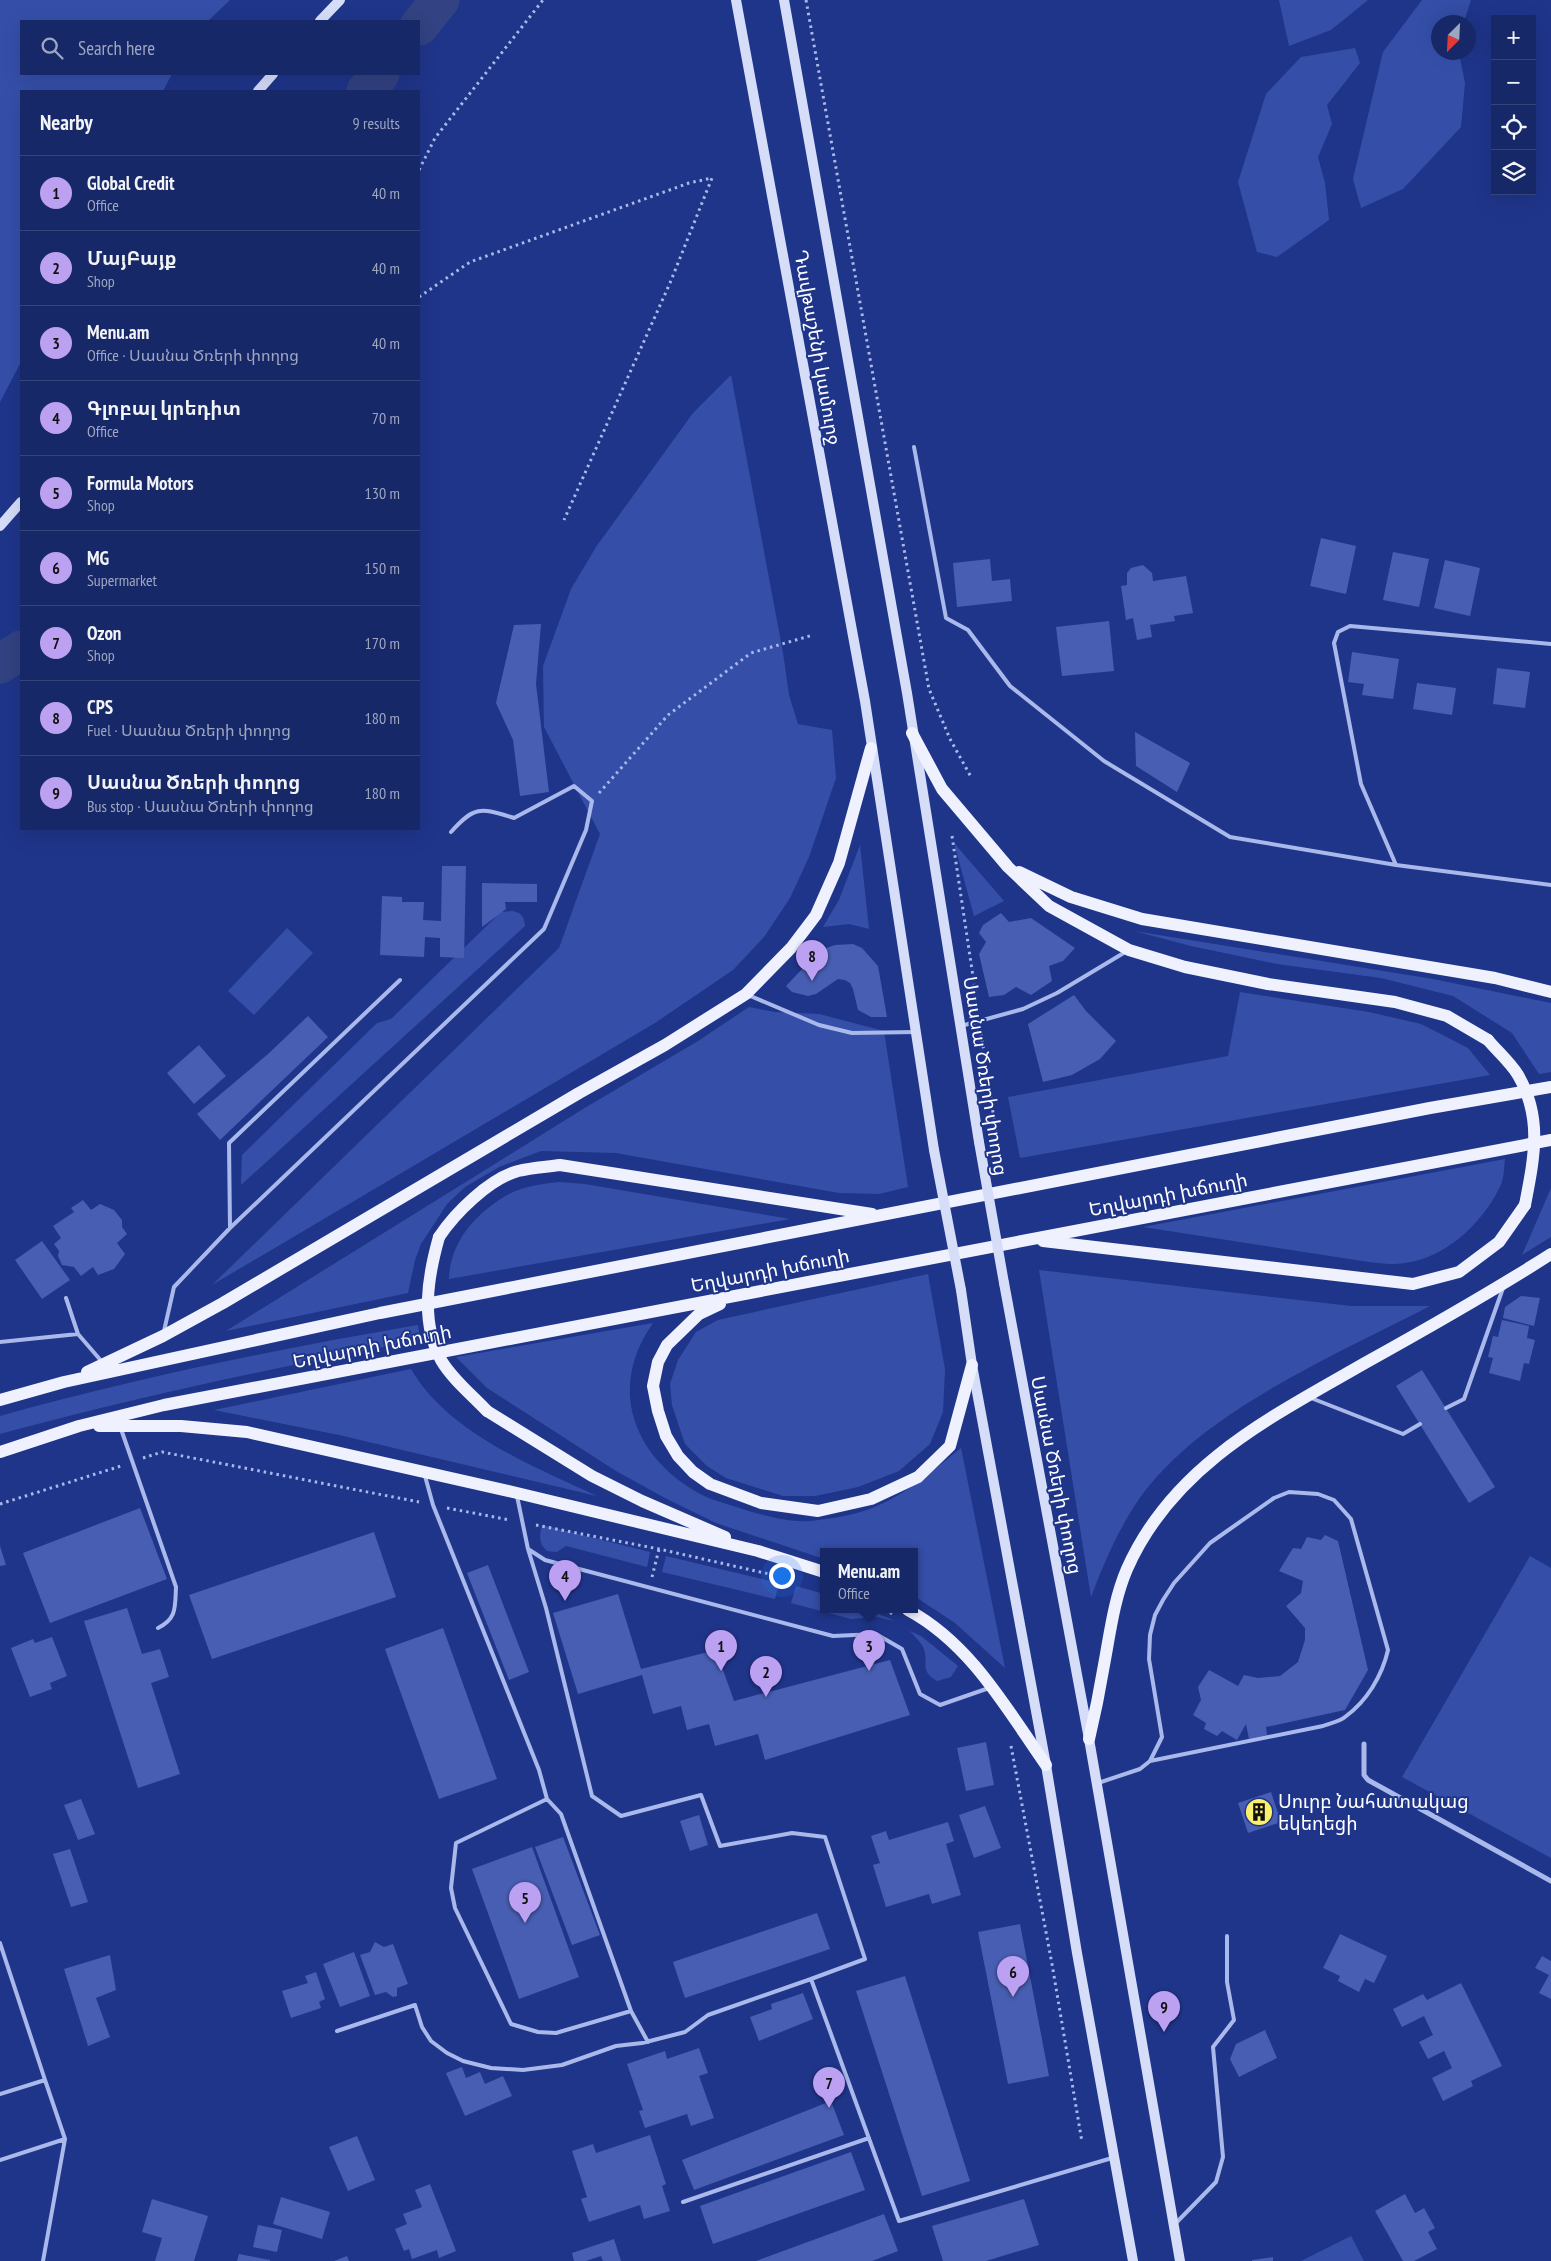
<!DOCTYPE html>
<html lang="en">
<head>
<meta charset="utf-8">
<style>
  :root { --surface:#172868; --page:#243471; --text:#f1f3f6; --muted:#9ea6c0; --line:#36447c; --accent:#bca0f2 }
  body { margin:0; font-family:"PT Sans Narrow","Noto Sans Armenian",sans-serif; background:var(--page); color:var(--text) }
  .controls { position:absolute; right:15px; top:15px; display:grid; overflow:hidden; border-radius:0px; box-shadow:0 5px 20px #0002 }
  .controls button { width:45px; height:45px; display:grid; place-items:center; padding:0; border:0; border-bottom:1px solid var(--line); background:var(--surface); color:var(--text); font:25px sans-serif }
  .compass { position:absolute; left:1431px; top:15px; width:45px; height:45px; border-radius:50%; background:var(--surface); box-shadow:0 5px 20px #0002; rotate:204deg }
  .you { position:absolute; left:781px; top:1575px; width:18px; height:18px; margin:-12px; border:4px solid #fff; border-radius:50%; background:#1a73e8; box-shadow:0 0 0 8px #1a73e833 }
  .badge { display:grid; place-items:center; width:32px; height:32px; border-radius:50%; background:var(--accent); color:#111; font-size:16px; font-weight:700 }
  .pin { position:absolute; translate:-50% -41px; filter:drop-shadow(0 1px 2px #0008) }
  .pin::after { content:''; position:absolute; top:26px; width:18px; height:15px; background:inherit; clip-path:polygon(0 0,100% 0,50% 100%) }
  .popup { position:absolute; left:820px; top:1548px; width:98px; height:65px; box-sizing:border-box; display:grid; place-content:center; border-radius:0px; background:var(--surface); filter:drop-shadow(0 1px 4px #0005); font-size:16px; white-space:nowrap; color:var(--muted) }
  .popup b { font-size:19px; color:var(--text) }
  .popup::after { content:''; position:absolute; left:50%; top:100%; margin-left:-10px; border:10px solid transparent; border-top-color:var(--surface) }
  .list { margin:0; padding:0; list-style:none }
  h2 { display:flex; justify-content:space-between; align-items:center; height:65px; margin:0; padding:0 20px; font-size:21px }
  h2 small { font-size:16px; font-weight:400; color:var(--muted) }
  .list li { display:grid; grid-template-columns:32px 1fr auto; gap:15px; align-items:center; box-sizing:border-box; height:75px; padding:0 20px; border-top:1px solid var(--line) }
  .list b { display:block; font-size:19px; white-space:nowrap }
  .list p { margin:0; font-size:16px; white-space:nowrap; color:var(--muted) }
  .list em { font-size:16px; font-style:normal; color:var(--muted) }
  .icon { flex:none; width:28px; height:28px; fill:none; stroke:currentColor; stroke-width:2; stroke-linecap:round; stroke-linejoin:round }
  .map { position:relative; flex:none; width:1551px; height:2261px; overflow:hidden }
  .search { position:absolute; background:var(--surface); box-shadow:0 5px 20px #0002; left:20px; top:20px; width:400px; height:55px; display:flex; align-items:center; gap:12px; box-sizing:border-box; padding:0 18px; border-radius:0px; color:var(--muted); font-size:19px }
  .panel { position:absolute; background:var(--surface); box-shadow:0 5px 20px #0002; left:20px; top:90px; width:400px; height:740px; border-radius:0px }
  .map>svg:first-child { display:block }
  .green { fill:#354fa9 }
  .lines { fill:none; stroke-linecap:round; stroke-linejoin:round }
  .river { stroke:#324282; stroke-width:39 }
  .building { fill:#475eb2 }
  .path { stroke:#aab9eb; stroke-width:3; stroke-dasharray:2.5 4; stroke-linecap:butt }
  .lane { stroke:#aab9eb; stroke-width:4 }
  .street { stroke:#aab9eb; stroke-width:5 }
  .secondary { stroke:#d6ddf9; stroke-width:10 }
  .primary { stroke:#eff1fe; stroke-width:12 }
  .secondary-bridge { stroke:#d6ddf9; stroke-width:10 }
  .primary-bridge { stroke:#eff1fe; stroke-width:12 }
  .labels { text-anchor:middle; stroke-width:4; stroke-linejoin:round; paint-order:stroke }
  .street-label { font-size:19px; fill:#fff; stroke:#1f358a }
  .poi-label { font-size:19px; fill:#fff; stroke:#1f358a; text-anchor:start }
</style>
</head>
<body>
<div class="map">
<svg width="1551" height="2261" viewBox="0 0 1551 2261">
  <rect width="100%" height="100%" fill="#1f358a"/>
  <!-- green -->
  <path class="green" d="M0,0h230l-22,21h-187v53h151l-9,17h-142v271l-21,40z
    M1279,0h89l-37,30 -42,16z
    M1422,0h49l-7,22h-26v30l21,1 6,30 -4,44 -58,62 -42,19 -8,-29 30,-127z
    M1355,48l5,15 -33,42 5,19 -14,33 7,26 4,37 -52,37 -20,-5 -19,-70 28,-88 35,-37z
    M731,375l52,278 6,42 9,29 34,6 4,48 -27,79 -19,41 -26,39 -31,33 -78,53 -443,262 347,-337 41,-114 -56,-107 -1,-61 28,-77 25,-42 97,-134z
    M954,843l50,58 -30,15z
    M860,845l9,84 -20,-5 -26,3 16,-27z
    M512,911c10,2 12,5 13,15l-284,259 1,-30 135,-132 14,-4 110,-107z
    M287,928l26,25 -59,62 -26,-24z
    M1134,931l299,48 118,24v69l-12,2 -27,-41 -59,-37 -72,-18 -104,-14 -86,-18z
    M1240,992l129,20 52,12 47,24 22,27 -470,83 -12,-61 220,-41z
    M749,1007l26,5 44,2 65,17 24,156 -29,7 -40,-1 -223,-40 -75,-2 -42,16 -34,20 -18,17 -26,40 -6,16 -7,33 -182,38 357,-222 115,-68z
    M1505,1159c-1,8 -1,16 -3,23 -15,36 -52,73 -91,80 -14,3 -28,2 -42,0l-226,-35z
    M559,1182l26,2 205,35 -341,60c1,-38 28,-67 60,-85 15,-8 34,-10 50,-12z
    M1551,1188v49l-29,18z
    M1039,1270l312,36h79c-94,49 -229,105 -291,193 -21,31 -35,64 -48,98z
    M928,1274l17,95 -2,43 -13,32 -31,27 -41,16 -43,9h-32l-57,-18 -19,-12 -22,-22 -13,-39 -2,-21 8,-24 18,-28 22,-12z
    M653,1323c-46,65 -20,134 47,171 11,6 25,9 36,13 21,7 52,16 74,14 18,-2 40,-5 57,-11 35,-12 65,-39 94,-62l44,220 -50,-45 -41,-27v-44h-90v7l-108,-36 -51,-25 -49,-27 -129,-83 -31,-31z
    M418,1325l2,15c-141,27 -281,56 -420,94v-18c137,-38 277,-67 418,-91z
    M411,1369c37,64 122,97 186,127l-258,-61 -125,-25z
    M542,1525l108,27 -3,15 -81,-21 -9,6 -10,-1c-8,-8 -8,-14 -5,-26z
    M666,1556l113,27 -4,16 -113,-27z
    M1530,1556l21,12v290l-149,-81z
    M796,1586l28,8v16h45l26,11 -18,-4 -26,2 -60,-16z
    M910,1631l11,5 37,30 -7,11 -14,4c-19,-11 -7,-18 -14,-34 -3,-6 -9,-11 -13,-16z
    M1351,2236l13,25h-63z"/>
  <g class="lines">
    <!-- river -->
    <path class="river" d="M419,26l21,-26
      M366,91l14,-17
      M0,664l21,-14"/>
  </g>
  <!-- building -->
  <path class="building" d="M1321,538l35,8 -10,48 -36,-8z
    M1393,552l36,7 -10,48 -36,-7z
    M990,559l2,22 18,-2 2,22 -55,6 -4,-44z
    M1445,560l35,8 -10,48 -36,-8z
    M1143,565l9,8 1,8 33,-5 7,37 -19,3 1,5 -25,4 2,12 -15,3 -4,-22 -7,2 -5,-34 6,-1v-12l4,-5z
    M1109,621l5,50 -52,5 -6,-49z
    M541,624l-5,60 13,108 -29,4 -7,-56 -17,-37 18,-78z
    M1352,652l47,7 -6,40 -31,-4 2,-11 -16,-2z
    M1497,668l33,4 -5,36 -32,-4z
    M1417,683l39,5 -4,27 -39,-6z
    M1135,732l55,31 -13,29 -41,-26z
    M442,866h24l-2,92 -24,-1v-19l-15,-1 -1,20 -44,-2 2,-59 20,1v5h22l-1,18 18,1z
    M482,883l55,1v18h-32l1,7 -24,18z
    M1001,913l8,9 22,-4 44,30 -12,13 -14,5 3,15 -21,14 -15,-8 -12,8 -15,2 -10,-43 7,-12 -7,-9 4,-8z
    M853,944l9,4 16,18 9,51h-16l-13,-7 -5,-21 -3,-6 -5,-3 -7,-1 -22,15 -8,2 -16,-4 -6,-6 34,-36 15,-5z
    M1074,995l12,16 30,30 -16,18 -28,16 -29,7 -15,-58z
    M308,1016l20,21 -108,103 -23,-26 71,-60z
    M199,1045l27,31 -32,28 -27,-31z
    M83,1200l8,10 9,-6 14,6 8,10v7l5,7 -10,9 8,11 -11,15 -16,6 -5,-8 -12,9 -7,-9 -12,-2 -4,-9 1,-5 -5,-7 7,-6 -8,-12 21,-14 -3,-4z
    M42,1241l28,39 -28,19 -27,-39z
    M1521,1296l19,2 -6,28 -31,-8 2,-11z
    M1502,1320l27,6 -2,12 8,2 -6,24 -5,-1 -4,18 -31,-8 4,-15 -5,-1 5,-21 5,1z
    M1422,1370l73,117 -26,16 -73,-117z
    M140,1508l27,71 -117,44 -27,-70z
    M374,1532l22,65 -184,62 -23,-64z
    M1325,1535l13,6 30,129 -23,40 -79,17 1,8 -18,4 -3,-15 -9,16 -15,-9 -5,5 -13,-7 2,-6 -13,-8 8,-15 -3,-13 11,-17 29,16 6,-11 14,3 22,-2 18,-14 7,-22v-12l-19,-22 15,-13 2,-12 -24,-10 14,-23 8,1 6,-12 14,3z
    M0,1546l6,19 -6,1z
    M488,1565l41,107 -20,8 -42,-107z
    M618,1594l23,75 75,-19 18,51 156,-41 20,55 -145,45 -7,-26 -43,12 -6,-22 -22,6 -6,-24 -28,8 -11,-39 -64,19 -25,-81z
    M127,1608l15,46 18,-5 9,28 -18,6 29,91 -42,14 -54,-167z
    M443,1628l54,151 -58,20 -54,-150z
    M52,1637l15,39 -17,7 2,6 -22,8 -19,-49 22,-9 2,4z
    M986,1742l8,43 -28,6 -9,-43z
    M1271,1792l10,30 -33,11 -10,-30z
    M81,1799l14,35 -17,6 -14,-35z
    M985,1806l16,42 -27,10 -15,-43z
    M699,1815l9,30 -18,6 -10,-30z
    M948,1822l6,19 -8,3 15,51 -29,9 -3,-10 -43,13 -13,-42 7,-2 -9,-27 15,-5 3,9z
    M563,1837l37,98 -28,10 -37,-98z
    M532,1847l47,130 -60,22 -47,-130z
    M70,1849l18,53 -17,5 -18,-53z
    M817,1913l13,36 -145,49 -12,-36z
    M1020,1924l29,152 -41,8 -30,-152z
    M1340,1934l47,22 -13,27 -9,-4 -6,13 -21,-11 2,-5 -17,-8z
    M375,1942l9,5 9,-3 15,40 -11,4v8l-4,1 -7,-5 -11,3 -15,-40 10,-3z
    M354,1952l16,44 -30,11 -17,-43z
    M110,1955l6,35 -20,8 14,39 -22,9 -24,-77z
    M1542,1956l9,5v38l-12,-6 10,-18 -14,-7z
    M316,1972l9,27 -6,3 2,6 -30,10 -9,-27 26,-8 -3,-7z
    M905,1976l65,205 -48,15 -66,-205z
    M1461,1983l41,83 -31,15 2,5 -30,15 -11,-23 20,-10 -8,-17 -16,8 -9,-17 14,-7 -9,-19 -22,11 -9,-18 30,-15 4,6z
    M803,1993l10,26 -54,22 -9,-24 22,-8 -1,-5z
    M1265,2030l12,28 -38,19 -9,-18 6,-15z
    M699,2048l9,25 -9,3 15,42 -23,8 -4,-12 -42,14 -6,-17 4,-1 -16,-46 38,-13 2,8z
    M462,2067l4,11 14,-6 5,12 18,-8 9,20 -47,20 -19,-43z
    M831,2101l13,34 -150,55 -12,-30z
    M650,2135l16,49 -4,2 8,25 -26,8 -4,-14 -51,17 -8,-23 6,-2 -15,-46 21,-7 3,9z
    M357,2136l18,44 -27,11 -19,-44z
    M851,2152l14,38 -152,54 -13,-38z
    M430,2184l26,67 -17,7 -2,-8 -25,9 -3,-10 -5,2 -9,-22 12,-5 -4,-10 19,-7 -7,-17z
    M1405,2194l10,19 9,-5 11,20 -7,4 9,17 -23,12h-11l-28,-50z
    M281,2197l49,15 -8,27 -49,-15z
    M152,2199l56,17 -14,45h-39l7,-23 -20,-6z
    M1024,2199l15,46 -53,16h-43l-11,-35z
    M884,2214l14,37 -26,10h-116z
    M258,2225l24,5 -5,22 -24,-5z
    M614,2239l7,22h-18l-2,-5 -15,5h-12l-2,-8z
    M239,2254l31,6v1h-33z
    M347,2256l2,5h-15z
    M1273,2257v4h-21v-1z"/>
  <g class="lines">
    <!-- path -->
    <path class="path" d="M806,0l123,689 21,50 21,38
      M419,170l16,-32 108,-138
      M419,297l51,-35 219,-79 23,-5 -42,105 -106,237
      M599,793l69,-78 83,-62 62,-18
      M952,836l26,174
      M981,1033l16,106
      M143,1458l19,-6 257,50
      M0,1504l121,-38
      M447,1508l63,12
      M536,1525l123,24 110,25
      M652,1577l7,-28
      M884,1610l9,4
      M1011,1746l41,218 30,178"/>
    <!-- lane -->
    <path class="lane" d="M914,447l32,171 22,12 42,56 94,75 126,76 166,28 155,20
      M1396,865l-35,-81 -27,-141 4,-11 12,-6 201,18
      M748,995l71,30 33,8 64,-1
      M961,1026l62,-17 34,-16 70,-42
      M230,1228l-1,-85 171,-163
      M66,1298l12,36
      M164,1331l10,-44 56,-59 314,-299 42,-99 6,-29 -18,-15 -60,32c-33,-10 -39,-13 -63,14
      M0,1342l78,-8 25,29
      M1311,1398l92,36 17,-10
      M1446,1408l18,-9 39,-111
      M121,1429l55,158c-1,20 1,32 -18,41
      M425,1476l8,29 106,265 8,29 14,15 70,197 17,31
      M517,1496l11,53 17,11 288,76 43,-2 26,15 18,45 20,11 49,-17
      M528,1549l18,59 46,188 29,20 80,-21 19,51 72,-13 33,4 40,122 -54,20 88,242 213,-63
      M1098,1783l42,-14 10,-8 12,-24 -13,-78 1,-24 5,-20 8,-15 11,-17 36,-40 64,-45 15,-6 29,2 16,6 17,19 37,131c-6,26 -21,51 -43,67 -6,5 -15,6 -22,9l-173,35
      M547,1799l-91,44 -5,45 4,20 56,116 27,8 18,1 75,-22
      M0,1943l45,137 -45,14
      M337,2031l78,-26 7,22 9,14 16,12 16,8 28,7 32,2 39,-5 54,-19 26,-3 43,-11 23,-17 103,-36
      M0,2160l65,-21 -20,-59
      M683,2202l186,-64
      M1176,2223l40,-41 7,-25 -10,-110 21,-27 -7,-38v-46
      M43,2261l22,-122"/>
    <!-- street -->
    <path class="street" d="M1364,1744v31l4,5 183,101"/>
    <!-- secondary -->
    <path class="secondary" d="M736,0l129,701 69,449
      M784,0l123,693 72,449
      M320,21l20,-21
      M258,91l15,-17
      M0,526l21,-24
      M1004,1283l85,456 91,522
      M961,1290l11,75 74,400 31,188 56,308"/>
    <!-- primary -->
    <path class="primary" d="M912,733l30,56 66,78 41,39 80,44 56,17 83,17 127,18 52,14 41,24
      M1019,872l52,25 71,22 353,59 56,14
      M439,1237c16,-24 50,-58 79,-66 13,-3 28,-4 42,-6l312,49
      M1043,1241l370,43 46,-12 40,-30 26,-37
      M720,1304l-21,10 -32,31 -9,17 -5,24 5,25 8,25 12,20 15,16 17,12 51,19 57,8 53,-12 47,-22 32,-31 22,-81
      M87,1372l76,-36 60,-33 356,-210 86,-48 81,-51 45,-46 25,-33 23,-52 32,-115
      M0,1400l64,-18 316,-69 1050,-205 121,-21
      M487,1411l105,65 50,25 83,36
      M99,1426h82l66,6 270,61 241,58 66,21
      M0,1452l79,-26 85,-21 1387,-265
      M908,1610c63,34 98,98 138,155
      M1089,1739c6,-25 11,-50 15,-74 6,-32 10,-66 23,-96 46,-104 144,-152 238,-206 63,-35 125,-70 186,-109"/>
    <!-- secondary-bridge -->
    <path class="secondary-bridge" d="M979,1142l25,141
      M934,1150l27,140"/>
    <!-- primary-bridge -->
    <path class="primary-bridge" d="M1488,1040c9,11 22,22 30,35 25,43 16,83 7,130
      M439,1237c-11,39 -19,84 2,123 11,19 31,35 46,51"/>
  </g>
  <!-- icons -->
  <defs>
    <symbol id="building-disc" viewBox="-11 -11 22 22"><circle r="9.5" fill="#faf16a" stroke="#1f358a"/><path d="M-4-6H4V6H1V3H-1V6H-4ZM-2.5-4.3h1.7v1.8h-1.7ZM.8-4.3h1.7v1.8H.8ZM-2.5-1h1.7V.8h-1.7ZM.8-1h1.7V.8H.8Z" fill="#111"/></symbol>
  </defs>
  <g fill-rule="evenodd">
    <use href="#building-disc" x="1243" y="1796" width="32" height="32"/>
  </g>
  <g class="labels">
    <!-- street labels -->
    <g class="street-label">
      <text transform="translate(818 347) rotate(80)" y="7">Դավթաշենի կամուրջ</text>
      <text transform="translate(986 1076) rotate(81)" y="7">Սասնա Ծռերի փողոց</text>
      <text transform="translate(1168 1194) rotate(-11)" y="7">Եղվարդի խճուղի</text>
      <text transform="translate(770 1270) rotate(-11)" y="7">Եղվարդի խճուղի</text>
      <text transform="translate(372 1346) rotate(-11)" y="7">Եղվարդի խճուղի</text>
      <text transform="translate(1057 1475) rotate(79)" y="7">Սասնա Ծռերի փողոց</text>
    </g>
    <!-- poi labels -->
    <g class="poi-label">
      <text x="1278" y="1808">Սուրբ Նահատակաց<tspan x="1278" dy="22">եկեղեցի</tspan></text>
    </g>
  </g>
</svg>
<div class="controls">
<button>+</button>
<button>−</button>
<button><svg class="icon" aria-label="locate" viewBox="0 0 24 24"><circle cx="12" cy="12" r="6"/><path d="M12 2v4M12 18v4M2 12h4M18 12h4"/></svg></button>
<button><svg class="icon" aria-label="layers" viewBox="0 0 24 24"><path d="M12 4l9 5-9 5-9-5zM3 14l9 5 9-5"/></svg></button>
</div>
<svg class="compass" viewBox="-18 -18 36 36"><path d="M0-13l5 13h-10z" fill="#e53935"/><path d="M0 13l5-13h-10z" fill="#9ea6c0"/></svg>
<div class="you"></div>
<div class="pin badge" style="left:721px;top:1671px">1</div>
<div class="pin badge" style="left:766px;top:1697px">2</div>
<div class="pin badge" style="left:869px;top:1671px">3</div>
<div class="popup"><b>Menu.am</b>Office</div>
<div class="pin badge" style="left:565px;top:1601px">4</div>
<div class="pin badge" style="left:525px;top:1923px">5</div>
<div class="pin badge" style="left:1013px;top:1997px">6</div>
<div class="pin badge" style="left:829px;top:2108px">7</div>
<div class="pin badge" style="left:812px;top:981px">8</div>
<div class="pin badge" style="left:1164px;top:2032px">9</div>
<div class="search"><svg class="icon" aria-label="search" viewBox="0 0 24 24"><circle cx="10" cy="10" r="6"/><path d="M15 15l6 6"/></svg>Search here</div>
<section class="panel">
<h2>Nearby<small>9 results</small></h2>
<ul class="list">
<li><span class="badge">1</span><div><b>Global Credit</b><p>Office</p></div><em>40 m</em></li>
<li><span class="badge">2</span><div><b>ՄայԲայք</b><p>Shop</p></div><em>40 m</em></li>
<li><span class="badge">3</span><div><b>Menu.am</b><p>Office · Սասնա Ծռերի փողոց</p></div><em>40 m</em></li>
<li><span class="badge">4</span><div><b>Գլոբալ կրեդիտ</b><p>Office</p></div><em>70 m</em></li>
<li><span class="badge">5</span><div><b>Formula Motors</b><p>Shop</p></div><em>130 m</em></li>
<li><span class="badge">6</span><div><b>MG</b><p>Supermarket</p></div><em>150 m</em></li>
<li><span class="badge">7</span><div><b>Ozon</b><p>Shop</p></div><em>170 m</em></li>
<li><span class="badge">8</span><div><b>CPS</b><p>Fuel · Սասնա Ծռերի փողոց</p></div><em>180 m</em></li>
<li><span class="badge">9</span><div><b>Սասնա Ծռերի փողոց</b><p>Bus stop · Սասնա Ծռերի փողոց</p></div><em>180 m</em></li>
</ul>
</section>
</div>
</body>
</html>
